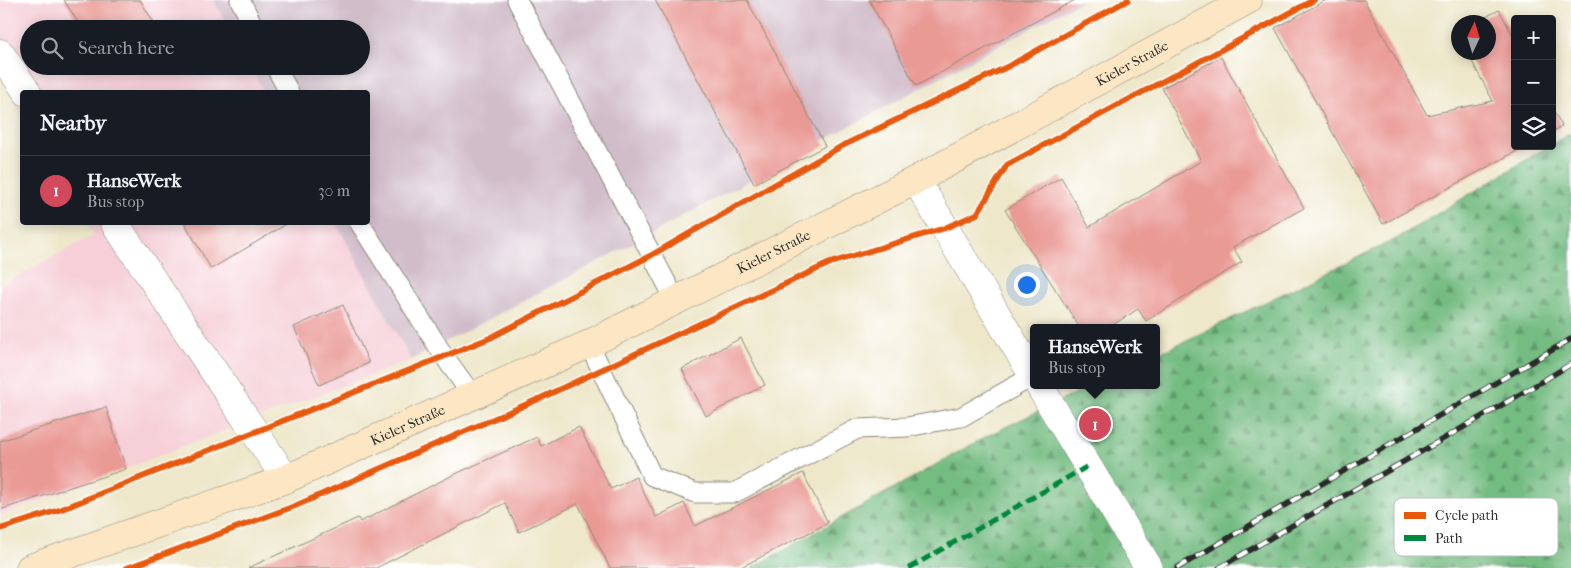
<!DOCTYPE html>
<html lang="en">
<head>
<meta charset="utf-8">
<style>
  :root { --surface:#171b24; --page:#242831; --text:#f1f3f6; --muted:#9ea1a6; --line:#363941; --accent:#d1495b }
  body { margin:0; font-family:"IM FELL French Canon",serif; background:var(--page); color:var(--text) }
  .controls { position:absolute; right:15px; top:15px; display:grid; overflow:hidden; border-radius:5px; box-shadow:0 2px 12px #0003 }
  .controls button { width:45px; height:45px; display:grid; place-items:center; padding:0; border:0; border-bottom:1px solid var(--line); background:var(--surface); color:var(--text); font:25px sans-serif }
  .compass { position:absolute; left:1451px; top:15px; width:45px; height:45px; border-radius:50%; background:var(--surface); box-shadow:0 2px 12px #0003; rotate:4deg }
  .you { position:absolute; left:1026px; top:284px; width:18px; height:18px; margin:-12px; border:4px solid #fff; border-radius:50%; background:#1a73e8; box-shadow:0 0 0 8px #1a73e833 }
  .badge { display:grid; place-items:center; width:32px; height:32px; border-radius:50%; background:var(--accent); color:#fff; font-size:16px; font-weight:700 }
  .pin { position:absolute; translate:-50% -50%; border:2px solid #fff; box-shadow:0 1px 5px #0006 }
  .popup { position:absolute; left:1030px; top:324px; width:130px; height:65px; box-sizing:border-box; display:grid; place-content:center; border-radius:5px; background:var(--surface); filter:drop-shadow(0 1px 4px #0005); font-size:16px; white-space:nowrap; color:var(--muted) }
  .popup b { font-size:19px; color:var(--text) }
  .popup::after { content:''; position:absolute; left:50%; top:100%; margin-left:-10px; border:10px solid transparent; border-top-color:var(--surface) }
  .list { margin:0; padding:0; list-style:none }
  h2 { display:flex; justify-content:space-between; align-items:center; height:65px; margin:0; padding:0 20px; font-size:21px }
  h2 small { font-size:16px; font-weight:400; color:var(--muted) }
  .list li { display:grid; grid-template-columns:32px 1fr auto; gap:15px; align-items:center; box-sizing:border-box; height:70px; padding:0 20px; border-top:1px solid var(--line) }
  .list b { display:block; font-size:19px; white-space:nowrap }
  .list p { margin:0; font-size:16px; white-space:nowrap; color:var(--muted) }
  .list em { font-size:16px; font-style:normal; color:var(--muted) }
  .icon { flex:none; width:28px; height:28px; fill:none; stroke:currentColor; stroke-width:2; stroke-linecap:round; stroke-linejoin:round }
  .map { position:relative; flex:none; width:1571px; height:568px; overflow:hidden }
  .search { position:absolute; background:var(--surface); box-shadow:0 2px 12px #0003; left:20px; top:20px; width:350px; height:55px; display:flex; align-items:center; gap:12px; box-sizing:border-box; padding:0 18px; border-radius:28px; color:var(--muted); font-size:19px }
  .panel { position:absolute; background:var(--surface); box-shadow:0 2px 12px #0003; left:20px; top:90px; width:350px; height:135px; border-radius:5px }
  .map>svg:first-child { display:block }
  .built { fill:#f6cfd8 }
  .industrial { fill:#d1bdca }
  .forest { fill:url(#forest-firs); stroke:#507456 }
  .building { fill:#ea9a95 }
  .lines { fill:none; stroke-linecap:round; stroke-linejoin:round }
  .service-casing { stroke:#8c897a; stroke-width:21 }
  .minor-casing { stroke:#8c897a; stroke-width:29 }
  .secondary-casing { stroke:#8c897a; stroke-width:29 }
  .service { stroke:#fff; stroke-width:19 }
  .minor { stroke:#fff; stroke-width:28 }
  .secondary { stroke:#fce6c4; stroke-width:28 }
  .rail-casing { stroke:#2b2b2b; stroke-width:5.5 }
  .rail { stroke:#fff; stroke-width:4; stroke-dasharray:11; stroke-linecap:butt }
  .quiet { stroke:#00873e; stroke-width:5; stroke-dasharray:10 5; stroke-linecap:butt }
  .cycleway-casing { stroke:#fff; stroke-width:9 }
  .cycleway { stroke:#e8590c; stroke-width:6 }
  .labels { text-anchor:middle; stroke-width:4.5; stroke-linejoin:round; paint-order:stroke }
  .street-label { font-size:14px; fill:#2b2b2b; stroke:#fff }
  .key { fill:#fff; stroke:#bfbfbf; stroke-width:1 }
  .key-label { font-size:14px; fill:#2b2b2b }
</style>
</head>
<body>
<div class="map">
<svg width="1571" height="568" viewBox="0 0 1571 568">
  <defs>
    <pattern id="forest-firs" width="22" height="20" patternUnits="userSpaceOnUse" patternTransform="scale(1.25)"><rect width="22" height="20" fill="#74bc82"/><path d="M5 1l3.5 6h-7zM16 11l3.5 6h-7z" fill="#5f996b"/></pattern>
  </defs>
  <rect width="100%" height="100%" fill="#fff"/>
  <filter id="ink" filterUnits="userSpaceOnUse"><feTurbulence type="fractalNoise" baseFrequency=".02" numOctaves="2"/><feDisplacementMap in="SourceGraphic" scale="10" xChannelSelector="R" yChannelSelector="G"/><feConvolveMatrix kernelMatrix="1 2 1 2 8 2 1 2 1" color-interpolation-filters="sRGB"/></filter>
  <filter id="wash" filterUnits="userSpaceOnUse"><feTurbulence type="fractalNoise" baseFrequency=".0096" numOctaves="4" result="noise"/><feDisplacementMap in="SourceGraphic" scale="20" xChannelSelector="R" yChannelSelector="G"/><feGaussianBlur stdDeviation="1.12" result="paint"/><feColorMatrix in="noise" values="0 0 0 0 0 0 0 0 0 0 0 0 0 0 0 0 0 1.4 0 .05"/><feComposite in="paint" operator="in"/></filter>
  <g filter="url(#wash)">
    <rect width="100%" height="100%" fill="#eee7ca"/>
    <!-- built -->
    <path class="built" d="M0,0h214l15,29h-200v37h221l14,26h-242v23l-22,-37z
      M87,223h249l75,137 -411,156v-230l94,-51z"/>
    <!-- industrial -->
    <path class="industrial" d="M214,0h869l-442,239 -230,121 -75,-137 32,-1v-130h-104l-14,-26h111v-37h-132z"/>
    <!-- forest -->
    <path class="forest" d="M1571,133v435h-819l235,-132 106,-51h63v-30l240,-116 153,-93h3v-2z"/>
    <g id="blocks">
      <!-- building -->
      <path class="building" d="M64,0h76l18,29h-76z
        M655,0h92l78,146 -71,38z
        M869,0h206l-159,86z
        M1326,0h38l63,115 66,-14 -26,-49h21v-30h-12l23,-12 16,29v107h11l-143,78 -108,-196z
        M1221,57l83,151 -71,39 9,15 -96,59 -8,-12 -30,19h-28l-75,-118 56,-33 28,50 112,-66 -39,-73z
        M1552,108l10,18 -10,6z
        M184,222h106l-79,47z
        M343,305l26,58 -50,22 -25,-58z
        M741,338l24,47 -59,31 -24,-47z
        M106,407l20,62 -126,41v-69z
        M579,427l32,62 25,-12 20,40 28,-14 11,23 108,-53 25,50 -89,45h-129l-32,-64 -59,28 -14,-29 -129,65h-128l110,-50 2,4 91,-46 86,-39 4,9z"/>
    </g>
  </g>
  <g filter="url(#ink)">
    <use href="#blocks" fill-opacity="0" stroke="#8c897a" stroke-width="1"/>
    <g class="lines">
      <defs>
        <path id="service" d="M240,0l15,29
          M517,0l159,301
          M275,66l14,26
          M359,222l85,134 28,39
          M589,344l63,132 43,17h39l123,-64 50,-2 54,-10 72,-41"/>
        <path id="minor" d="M0,53l27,39
          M916,180l118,197
          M114,222l172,257
          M1039,385l110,183"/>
        <g id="secondary">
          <path id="s1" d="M30,568l256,-89 303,-135 327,-164 332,-180"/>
        </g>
      </defs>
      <!-- service casing -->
      <use href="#service" class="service-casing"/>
      <!-- minor casing -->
      <use href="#minor" class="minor-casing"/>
      <!-- secondary casing -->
      <use href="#secondary" class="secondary-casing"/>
      <!-- service -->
      <use href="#service" class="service"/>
      <!-- minor -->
      <use href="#minor" class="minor"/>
      <!-- secondary -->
      <use href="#secondary" class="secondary"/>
      <defs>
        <path id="rail" d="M1177,568l394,-229
          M1219,568c117,-69 236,-134 352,-204"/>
      </defs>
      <!-- rail casing -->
      <use href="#rail" class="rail-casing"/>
      <!-- rail -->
      <use href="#rail" class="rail"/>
      <!-- quiet -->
      <path class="quiet" d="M909,568l179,-102"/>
      <defs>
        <path id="cycleway" d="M0,529l62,-20 428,-171 160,-82 192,-110 169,-81 117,-65
          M127,568l168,-62 246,-108 289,-135 115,-35 32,-14 30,-49 307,-165"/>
      </defs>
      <!-- cycleway casing -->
      <use href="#cycleway" class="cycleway-casing"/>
      <!-- cycleway -->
      <use href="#cycleway" class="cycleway"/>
    </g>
  </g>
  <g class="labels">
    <!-- street labels -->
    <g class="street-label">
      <text dy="5" stroke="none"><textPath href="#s1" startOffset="1214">Kieler Straße</textPath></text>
      <text dy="5" stroke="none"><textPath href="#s1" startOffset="809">Kieler Straße</textPath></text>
      <text dy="5" stroke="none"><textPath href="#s1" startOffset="404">Kieler Straße</textPath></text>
    </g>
  </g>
  <!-- legend -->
  <rect x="1394" y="498" width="164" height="58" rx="8" class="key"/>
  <rect x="1404" y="512" width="22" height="7" fill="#e8590c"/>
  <rect x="1404" y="535" width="22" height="6" fill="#00873e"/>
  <g class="key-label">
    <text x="1435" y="520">Cycle path</text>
    <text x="1435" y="543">Path</text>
  </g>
</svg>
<div class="controls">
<button>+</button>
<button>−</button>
<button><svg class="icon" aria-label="layers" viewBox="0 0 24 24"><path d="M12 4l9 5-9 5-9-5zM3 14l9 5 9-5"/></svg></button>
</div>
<svg class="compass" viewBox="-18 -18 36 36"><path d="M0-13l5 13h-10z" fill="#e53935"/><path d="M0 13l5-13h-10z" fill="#9ea1a6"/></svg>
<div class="you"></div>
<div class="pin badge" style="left:1095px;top:424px">1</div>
<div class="popup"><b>HanseWerk</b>Bus stop</div>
<div class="search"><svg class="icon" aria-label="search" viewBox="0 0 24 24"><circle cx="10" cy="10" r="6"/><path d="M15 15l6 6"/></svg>Search here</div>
<section class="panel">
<h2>Nearby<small></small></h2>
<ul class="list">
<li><span class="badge">1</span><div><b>HanseWerk</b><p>Bus stop</p></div><em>30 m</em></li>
</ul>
</section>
</div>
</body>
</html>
